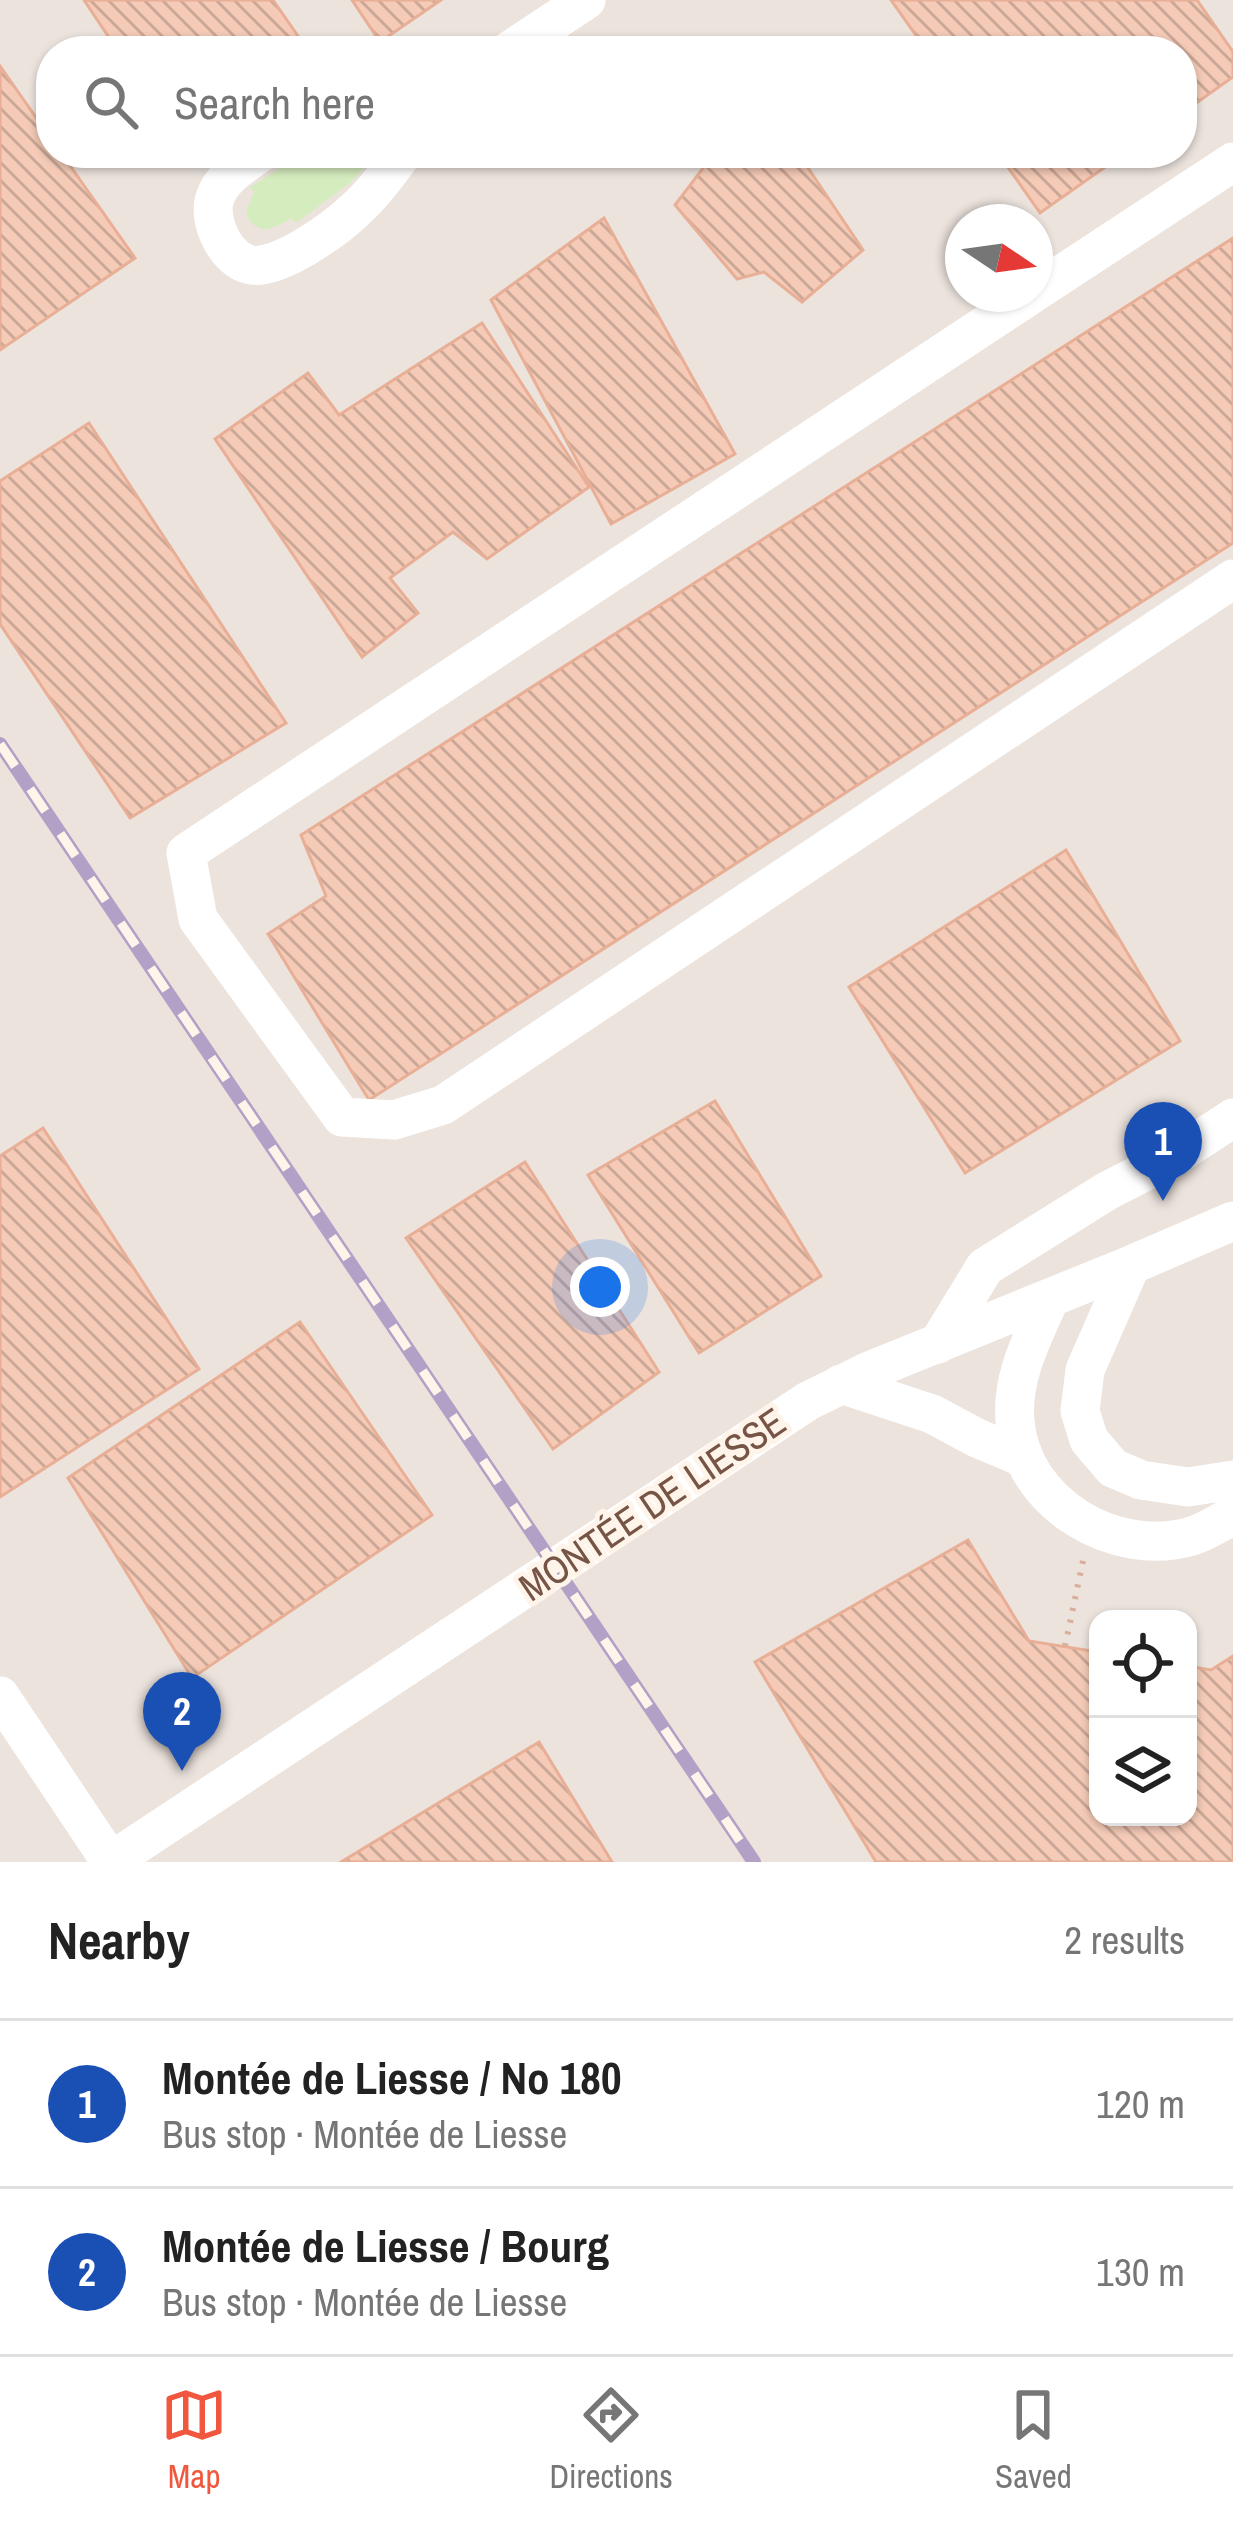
<!DOCTYPE html>
<html lang="en">
<head>
<meta charset="utf-8">
<style>
  :root { --surface:#fff; --page:#f6f6f6; --text:#222; --muted:#767676; --line:#e0e0e0; --accent:#f0573e }
  body { margin:0; font-family:"Archivo Narrow",sans-serif; background:var(--page); color:var(--text) }
  .controls { position:absolute; right:36px; bottom:36px; display:grid; overflow:hidden; border-radius:24px; box-shadow:0 3px 9px #0004 }
  .controls button { width:108px; height:108px; display:grid; place-items:center; padding:0; border:0; border-bottom:3px solid var(--line); background:var(--surface); color:var(--text); font:60px sans-serif }
  .compass { position:absolute; left:945px; top:204px; width:108px; height:108px; border-radius:50%; background:var(--surface); box-shadow:0 3px 9px #0004; rotate:103deg }
  .you { position:absolute; left:600px; top:1287px; width:42px; height:42px; margin:-30px; border:9px solid #fff; border-radius:50%; background:#1a73e8; box-shadow:0 0 0 18px #1a73e833 }
  .badge { display:grid; place-items:center; width:78px; height:78px; border-radius:50%; background:var(--accent); color:#fff; font-size:39px; font-weight:700 }
  .pin { position:absolute; translate:-50% -99px; filter:drop-shadow(0 3px 6px #0008) }
  .pin::after { content:''; position:absolute; top:63px; width:42px; height:36px; background:inherit; clip-path:polygon(0 0,100% 0,50% 100%) }
  .list { margin:0; padding:0; list-style:none }
  h2 { display:flex; justify-content:space-between; align-items:center; height:156px; margin:0; padding:0 48px; font-size:51px }
  h2 small { font-size:39px; font-weight:400; color:var(--muted) }
  .list li { display:grid; grid-template-columns:78px 1fr auto; gap:36px; align-items:center; box-sizing:border-box; height:168px; padding:0 48px; border-top:3px solid var(--line) }
  .list b { display:block; font-size:45px; white-space:nowrap }
  .list p { margin:0; font-size:39px; white-space:nowrap; color:var(--muted) }
  .list em { font-size:39px; font-style:normal; color:var(--muted) }
  .icon { flex:none; width:66px; height:66px; fill:none; stroke:currentColor; stroke-width:2; stroke-linecap:round; stroke-linejoin:round }
  .map { position:relative; flex:none; width:1233px; height:1862px; overflow:hidden }
  .search { position:absolute; background:var(--surface); box-shadow:0 3px 9px #0004; left:36px; right:36px; top:36px; height:132px; display:flex; align-items:center; gap:30px; box-sizing:border-box; padding:0 42px; border-radius:48px; color:var(--muted); font-size:45px }
  .sheet { height:492px; background:var(--surface) }
  nav { display:flex; justify-content:space-around; align-items:center; box-sizing:border-box; height:168px; border-top:3px solid var(--line); background:var(--surface); font-size:33px; color:var(--muted) }
  nav a { display:grid; justify-items:center; gap:6px }
  nav .on { color:var(--accent) }
  .map>svg:first-child { display:block }
  .industrial { fill:#ece3dd; fill-rule:evenodd }
  .green { fill:#d5ecbf }
  .building { fill:url(#building-back-hatch); stroke:#e8af96; stroke-width:3 }
  .lines { fill:none; stroke-linecap:round; stroke-linejoin:round }
  .path { stroke:#d9ae9a; stroke-width:6; stroke-dasharray:3 9; stroke-linecap:butt }
  .minor { stroke:#fff; stroke-width:39 }
  .rail-casing { stroke:#b2a0c7; stroke-width:14 }
  .rail { stroke:#fff4e9; stroke-width:9; stroke-dasharray:27; stroke-linecap:butt }
  .labels { text-anchor:middle; stroke-width:10; stroke-linejoin:round; paint-order:stroke }
  .street-label { font-size:39px; fill:#765446; stroke:#fff4e9 }
</style>
</head>
<body>
<div class="map">
<svg width="1233" height="1862" viewBox="0 0 1233 1862">
  <defs>
    <pattern id="building-back-hatch" width="6" height="6" patternUnits="userSpaceOnUse" patternTransform="scale(3)"><rect width="6" height="6" fill="#f5cbb7"/><path d="M-1 5l2 2M0 0l6 6M5-1l2 2" fill="none" stroke="#cba797"/></pattern>
  </defs>
  <rect width="100%" height="100%" fill="#fef0e1"/>
  <!-- industrial -->
  <path class="industrial" d="M0,0h1233v1862h-1233zM51,51h1131v102h-1131zM963,222h72v72h-72zM1098,1619h90v198h-90z"/>
  <!-- green -->
  <path class="green" d="M304,153h73l-26,29 -55,41 -5,-5c-17,12 -37,19 -45,-6l8,-20 -4,-5z"/>
  <!-- building -->
  <path class="building" d="M84,0h189l25,36 -22,15h-158z
    M352,0h89l-61,42z
    M891,0h306l36,52v25l-51,36v-62h-255z
    M0,66l51,73v14h10l74,105 -135,92z
    M701,153h97l65,97 -61,52 -38,-30 -27,7 -62,-74 32,-42z
    M998,153h127l-85,60z
    M604,218l131,236 -124,70 -120,-224z
    M1233,238v305l-864,557 -101,-166 58,-38 -25,-61z
    M482,323l107,164 -102,72 -34,-27 -63,46 28,35 -56,44 -147,-218 93,-66 31,42z
    M89,423l197,300 -156,95 -130,-194v-143z
    M1066,850l114,191 -215,132 -116,-186z
    M715,1101l106,175 -122,77 -111,-178z
    M43,1128l156,241 -199,128v-341z
    M525,1162l134,210 -106,77 -147,-211z
    M300,1322l132,193 -240,163 -124,-200z
    M968,1540l61,101 69,11v165h90v-151l23,4 22,-14v206h-357l-121,-200z
    M539,1742l73,120h-271z"/>
  <g class="lines">
    <!-- path -->
    <path class="path" d="M1065,1646l19,-90"/>
    <!-- minor -->
    <path class="minor" d="M509,51l77,-51
      M260,153c-16,11 -39,25 -45,45 -8,22 11,63 36,67 28,5 84,-36 104,-55 19,-17 33,-37 48,-57
      M1035,292l198,-130
      M1032,294l-846,559 12,66 144,198 52,3 49,-15 790,-526
      M1131,1265l-46,105 -5,41 9,29 24,28 28,12 47,7 45,-7
      M1050,1298c-17,39 -39,79 -35,123 6,82 100,138 177,115 15,-5 28,-13 41,-21
      M938,1344l47,-77 122,-76 68,-35 58,-38
      M841,1384l91,30 45,24 45,19
      M0,1696l111,166
      M110,1862l698,-461 61,-30 262,-106 102,-44"/>
    <defs>
      <path id="rail" d="M0,744l754,1118"/>
    </defs>
    <!-- rail casing -->
    <use href="#rail" class="rail-casing"/>
    <!-- rail -->
    <use href="#rail" class="rail"/>
  </g>
  <g class="labels">
    <!-- street labels -->
    <g class="street-label">
      <text transform="translate(652 1504) rotate(-34)" y="14">MONTÉE DE LIESSE</text>
    </g>
  </g>
</svg>
<div class="controls">
<button><svg class="icon" aria-label="locate" viewBox="0 0 24 24"><circle cx="12" cy="12" r="6"/><path d="M12 2v4M12 18v4M2 12h4M18 12h4"/></svg></button>
<button><svg class="icon" aria-label="layers" viewBox="0 0 24 24"><path d="M12 4l9 5-9 5-9-5zM3 14l9 5 9-5"/></svg></button>
</div>
<svg class="compass" viewBox="-18 -18 36 36"><path d="M0-13l5 13h-10z" fill="#e53935"/><path d="M0 13l5-13h-10z" fill="#767676"/></svg>
<div class="you"></div>
<div class="pin badge" style="left:1163px;top:1201px;background:#1a4fb4">1</div>
<div class="pin badge" style="left:182px;top:1771px;background:#1a4fb4">2</div>
<div class="search"><svg class="icon" aria-label="search" viewBox="0 0 24 24"><circle cx="10" cy="10" r="6"/><path d="M15 15l6 6"/></svg>Search here</div>
</div>
<section class="sheet">
<h2>Nearby<small>2 results</small></h2>
<ul class="list">
<li><span class="badge" style="background:#1a4fb4">1</span><div><b>Montée de Liesse / No 180</b><p>Bus stop · Montée de Liesse</p></div><em>120 m</em></li>
<li><span class="badge" style="background:#1a4fb4">2</span><div><b>Montée de Liesse / Bourg</b><p>Bus stop · Montée de Liesse</p></div><em>130 m</em></li>
</ul>
</section>
<nav>
<a class="on"><svg class="icon" aria-label="map" viewBox="0 0 24 24"><path d="M3 6l6-2 6 2 6-2v14l-6 2-6-2-6 2zM9 4v14M15 6v14"/></svg>Map</a>
<a><svg class="icon" aria-label="directions" viewBox="0 0 24 24"><path d="M12 3l9 9-9 9-9-9zM9 14v-3h6M13 9l2 2-2 2"/></svg>Directions</a>
<a><svg class="icon" aria-label="saved" viewBox="0 0 24 24"><path d="M7 4h10v16l-5-4-5 4z"/></svg>Saved</a>
</nav>
</body>
</html>
